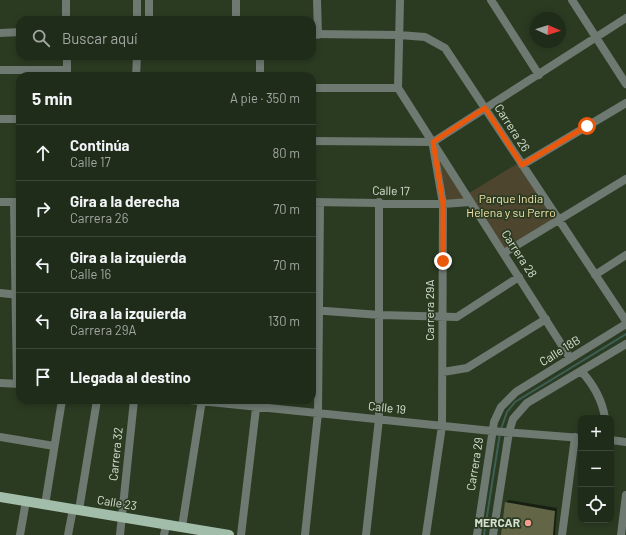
<!DOCTYPE html>
<html lang="es">
<head>
<meta charset="utf-8">
<style>
  :root { --surface:#202c1a; --page:#283423; --text:#f1f3f6; --muted:#a2a7a2; --line:#3d4839 }
  body { margin:0; font-family:Barlow,sans-serif; background:var(--page); color:var(--text) }
  .controls { position:absolute; right:12px; bottom:12px; display:grid; overflow:hidden; border-radius:8px; box-shadow:0 2px 6px #0003 }
  .controls button { width:36px; height:36px; display:grid; place-items:center; padding:0; border:0; border-bottom:1px solid var(--line); background:var(--surface); color:var(--text); font:20px sans-serif }
  .compass { position:absolute; left:530px; top:12px; width:36px; height:36px; border-radius:50%; background:var(--surface); box-shadow:0 2px 6px #0003; rotate:93deg }
  .stop { position:absolute; width:12px; height:12px; margin:-9px; border:3px solid #ea580c; border-radius:50%; background:#fff }
  .stop.end { background:#ea580c; border-color:#fff; box-shadow:0 1px 4px #0008 }
  .list { margin:0; padding:0; list-style:none }
  h2 { display:flex; justify-content:space-between; align-items:center; height:52px; margin:0; padding:0 16px; font-size:17px }
  h2 small { font-size:13px; font-weight:400; color:var(--muted) }
  .list li { display:grid; grid-template-columns:26px 1fr auto; gap:12px; align-items:center; box-sizing:border-box; height:56px; padding:0 16px; border-top:1px solid var(--line) }
  .list b { display:block; font-size:15px; white-space:nowrap }
  .list p { margin:0; font-size:13px; white-space:nowrap; color:var(--muted) }
  .list em { font-size:13px; font-style:normal; color:var(--muted) }
  .icon { flex:none; width:22px; height:22px; fill:none; stroke:currentColor; stroke-width:2; stroke-linecap:round; stroke-linejoin:round }
  .map { position:relative; flex:none; width:626px; height:535px; overflow:hidden }
  .search { position:absolute; background:var(--surface); box-shadow:0 2px 6px #0003; left:16px; top:16px; width:300px; height:44px; display:flex; align-items:center; gap:10px; box-sizing:border-box; padding:0 14px; border-radius:12px; color:var(--muted); font-size:15px }
  .panel { position:absolute; background:var(--surface); box-shadow:0 2px 6px #0003; left:16px; top:72px; width:300px; height:332px; border-radius:12px }
  .map>svg:first-child { display:block }
  .green { fill:#4d452d }
  .shadow { fill:#0007 }
  .lines { fill:none; stroke-linecap:round; stroke-linejoin:round }
  .stream { stroke:#3c6057; stroke-width:2 }
  .building { fill:#626647 }
  .minor { stroke:#6d7971; stroke-width:8 }
  .major { stroke:#a3bdab; stroke-width:10 }
  .route { stroke:#ea580c; stroke-width:5 }
  .poi-dot { fill:#f59d8f; stroke:#2b3b22; stroke-width:1.5 }
  .labels { text-anchor:middle; stroke-width:3.5; stroke-linejoin:round; paint-order:stroke }
  .street-label { font-size:12px; fill:#d6e0d1; stroke:#2b3b22 }
  .park-label { font-size:12px; fill:#f2e1a9; stroke:#2b3b22 }
  .poi-label { font-size:12px; font-weight:bold; fill:#d6e0d1; stroke:#2b3b22; text-anchor:end }
</style>
</head>
<body>
<div class="map">
<svg width="626" height="535" viewBox="0 0 626 535">
  <rect width="100%" height="100%" fill="#2b3b22"/>
  <!-- green -->
  <path class="green" d="M433,142l33,53 54,-33 39,58 -55,33 -34,-51 -27,2z"/>
  <!-- shadow -->
  <path class="shadow" d="M509,500l48,8 -2,27h-53l4,-33z"/>
  <g class="lines">
    <!-- stream -->
    <path class="stream" d="M501,429l6,-17 8,-10 111,-68
      M484,535l16,-102"/>
  </g>
  <!-- building -->
  <path class="building" d="M505,502l50,9 -2,24h-52z"/>
  <g class="lines">
    <!-- minor -->
    <path class="minor" d="M66,0v20
      M317,0l1,35
      M400,0l-2,88 172,270
      M491,0l48,75
      M572,0l54,84
      M137,20v-20
      M149,20v-20
      M236,20v-20
      M0,33l20,-1
      M312,34l87,1 26,2 20,11 181,273
      M67,56v20
      M260,56v20
      M0,70h67
      M136,76l1,-20
      M312,88h86
      M0,119h20
      M312,141l121,1 193,-124
      M522,165l104,-62
      M0,202h20
      M14,202l3,182
      M312,202l131,2 27,-2
      M504,253l122,-74
      M595,275l31,-20
      M0,293l20,2
      M312,310l68,5 77,2 62,-40
      M581,371c13,14 21,28 24,47
      M443,372l24,-4 79,-49
      M0,383l20,1
      M190,400l302,31 89,7
      M0,437l54,9
      M611,440l15,2
      M45,505l17,-105
      M79,510l18,-110
      M182,527l20,-127
      M20,535l6,-34
      M68,535l5,-26
      M120,535l14,-135
      M164,535l2,-10
      M241,535l16,-135
      M305,535l13,-122 2,-211
      M366,535l13,-116v-217
      M426,535l16,-109 1,-222 -10,-58
      M477,535l17,-113 7,-15 15,-15 110,-68
      M493,535l16,-103 4,-13 14,-16 99,-59
      M562,535l13,-98
      M621,535l5,-40"/>
    <!-- major -->
    <path class="major" d="M0,497l229,38"/>
  </g>
  <g class="lines">
    <!-- route -->
    <path class="route" d="M443,261v-57l-10,-62 52,-34 37,57 65,-39"/>
  </g>
  <!-- markers -->
  <circle class="poi-dot" cx="528" cy="523" r="4"/>
  <g class="labels">
    <!-- street labels -->
    <g class="street-label">
      <text transform="translate(512 128) rotate(57)" y="4">Carrera 26</text>
      <text transform="translate(391 191) rotate(1)" y="4">Calle 17</text>
      <text transform="translate(519 254) rotate(57)" y="4">Carrera 28</text>
      <text transform="translate(430 310) rotate(-90)" y="4">Carrera 29A</text>
      <text transform="translate(560 351) rotate(-32)" y="4">Calle 18B</text>
      <text transform="translate(387 408) rotate(6)" y="4">Calle 19</text>
      <text transform="translate(116 454) rotate(-84)" y="4">Carrera 32</text>
      <text transform="translate(475 464) rotate(-81)" y="4">Carrera 29</text>
      <text transform="translate(117 503) rotate(9)" y="4">Calle 23</text>
    </g>
    <!-- park labels -->
    <g class="park-label">
      <text x="511" y="203">Parque India<tspan x="511" dy="14">Helena y su Perro</tspan></text>
    </g>
    <!-- poi labels -->
    <g class="poi-label">
      <text x="520" y="527">MERCAR</text>
    </g>
  </g>
</svg>
<div class="controls">
<button>+</button>
<button>−</button>
<button><svg class="icon" aria-label="locate" viewBox="0 0 24 24"><circle cx="12" cy="12" r="6"/><path d="M12 2v4M12 18v4M2 12h4M18 12h4"/></svg></button>
</div>
<svg class="compass" viewBox="-18 -18 36 36"><path d="M0-13l5 13h-10z" fill="#e53935"/><path d="M0 13l5-13h-10z" fill="#a2a7a2"/></svg>
<div class="stop" style="left:587px;top:126px"></div>
<div class="stop end" style="left:443px;top:261px"></div>
<div class="search"><svg class="icon" aria-label="search" viewBox="0 0 24 24"><circle cx="10" cy="10" r="6"/><path d="M15 15l6 6"/></svg>Buscar aquí</div>
<section class="panel">
<h2>5 min<small>A pie · 350 m</small></h2>
<ul class="list">
<li><svg class="icon" aria-label="ahead" viewBox="0 0 24 24"><path d="M12 20V5M6 11l6-6 6 6"/></svg><div><b>Continúa</b><p>Calle 17</p></div><em>80 m</em></li>
<li><svg class="icon" aria-label="right" viewBox="0 0 24 24"><path d="M7 20v-9h11M14 6l5 5-5 5"/></svg><div><b>Gira a la derecha</b><p>Carrera 26</p></div><em>70 m</em></li>
<li><svg class="icon" aria-label="left" viewBox="0 0 24 24"><path d="M17 20v-9H6M10 6l-5 5 5 5"/></svg><div><b>Gira a la izquierda</b><p>Calle 16</p></div><em>70 m</em></li>
<li><svg class="icon" aria-label="left" viewBox="0 0 24 24"><path d="M17 20v-9H6M10 6l-5 5 5 5"/></svg><div><b>Gira a la izquierda</b><p>Carrera 29A</p></div><em>130 m</em></li>
<li><svg class="icon" aria-label="arrive" viewBox="0 0 24 24"><path d="M6 21V4h12l-3 4 3 4H6"/></svg><div><b>Llegada al destino</b></div></li>
</ul>
</section>
</div>
</body>
</html>
